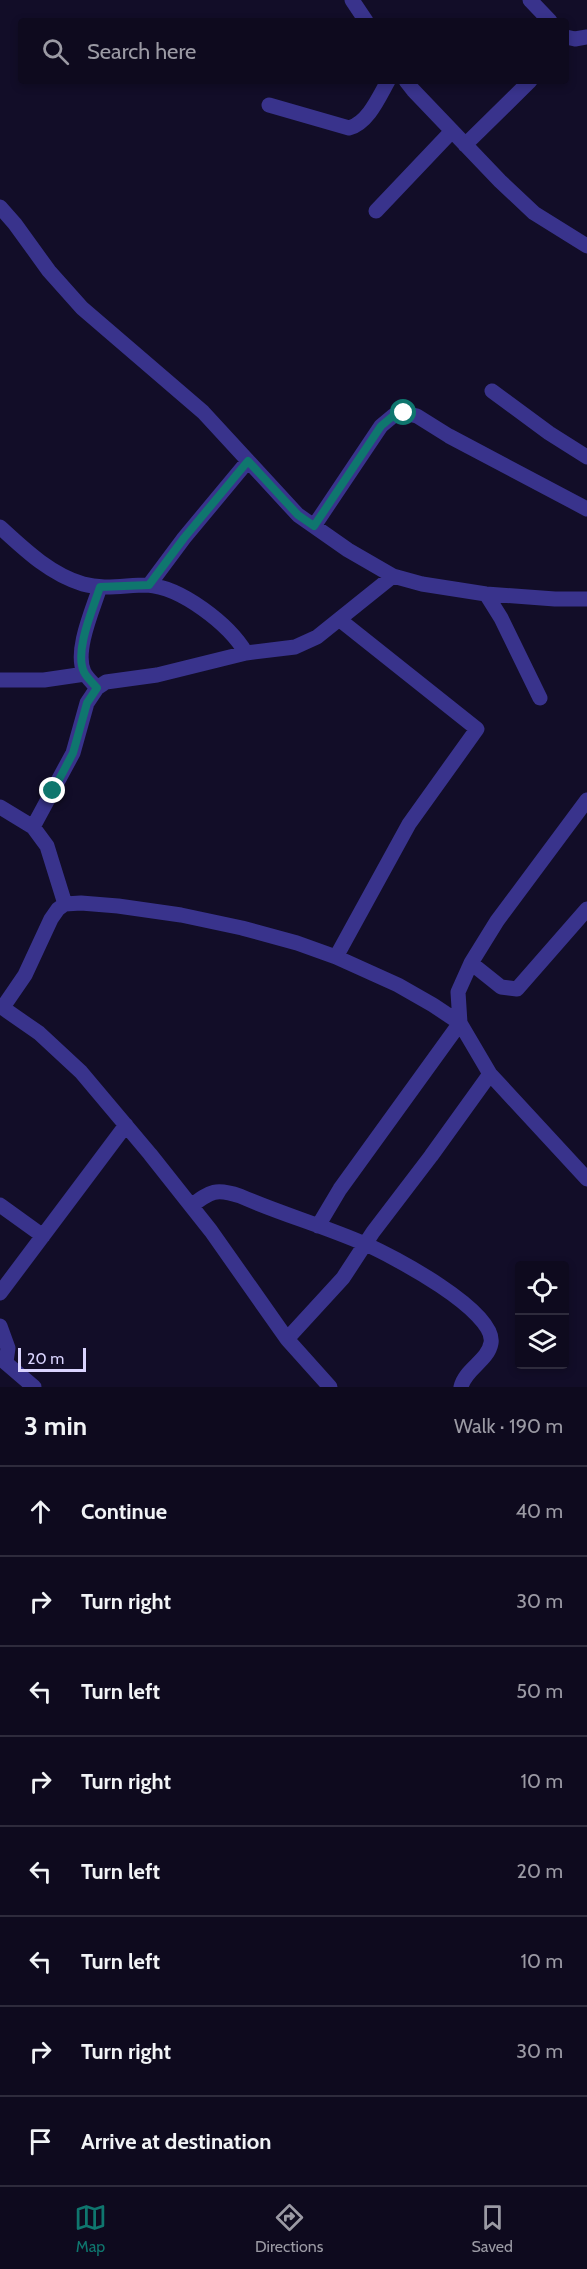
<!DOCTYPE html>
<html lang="en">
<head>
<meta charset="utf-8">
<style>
  :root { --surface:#0e0a1e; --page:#171327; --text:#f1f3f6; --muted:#9b9aa4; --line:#2e2b3c; --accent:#0f766e }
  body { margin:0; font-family:Cabin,sans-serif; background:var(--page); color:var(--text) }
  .controls { position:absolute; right:18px; bottom:18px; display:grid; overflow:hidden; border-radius:6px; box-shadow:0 3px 9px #0003 }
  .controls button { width:54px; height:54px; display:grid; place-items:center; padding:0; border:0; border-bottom:2px solid var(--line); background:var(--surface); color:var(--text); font:30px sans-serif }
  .scale { position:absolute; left:18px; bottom:15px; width:68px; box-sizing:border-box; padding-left:6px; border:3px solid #dad4ff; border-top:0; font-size:16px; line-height:21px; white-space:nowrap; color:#dad4ff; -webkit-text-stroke:4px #120d28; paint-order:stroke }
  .stop { position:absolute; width:18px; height:18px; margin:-14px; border:4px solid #0f766e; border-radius:50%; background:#fff }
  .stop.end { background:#0f766e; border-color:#fff; box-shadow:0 2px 6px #0008 }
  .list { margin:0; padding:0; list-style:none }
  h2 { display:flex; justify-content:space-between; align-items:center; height:78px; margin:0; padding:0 24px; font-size:26px }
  h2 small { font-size:20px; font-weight:400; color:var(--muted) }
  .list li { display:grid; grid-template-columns:39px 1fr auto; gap:18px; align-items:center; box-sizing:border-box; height:90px; padding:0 24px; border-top:2px solid var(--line) }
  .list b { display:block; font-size:22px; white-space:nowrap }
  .list em { font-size:20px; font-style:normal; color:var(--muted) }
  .icon { flex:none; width:33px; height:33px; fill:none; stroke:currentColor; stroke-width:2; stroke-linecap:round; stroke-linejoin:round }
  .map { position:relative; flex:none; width:587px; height:1387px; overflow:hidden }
  .search { position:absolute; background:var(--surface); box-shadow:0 3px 9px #0003; left:18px; right:18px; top:18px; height:66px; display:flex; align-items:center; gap:15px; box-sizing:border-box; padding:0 21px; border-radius:6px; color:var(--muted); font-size:22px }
  .sheet { height:798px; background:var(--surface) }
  nav { display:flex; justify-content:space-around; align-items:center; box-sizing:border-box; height:84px; border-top:2px solid var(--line); background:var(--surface); font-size:16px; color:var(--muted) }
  nav a { display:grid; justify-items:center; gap:3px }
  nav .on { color:var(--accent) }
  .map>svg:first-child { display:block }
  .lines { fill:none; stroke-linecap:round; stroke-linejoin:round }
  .street { stroke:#39338c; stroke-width:15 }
  .route { stroke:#0f766e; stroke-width:8 }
</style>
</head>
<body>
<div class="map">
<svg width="587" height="1387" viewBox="0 0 587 1387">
  <rect width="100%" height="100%" fill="#120d28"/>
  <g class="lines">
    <!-- street -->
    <path class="street" d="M352,0l14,21
      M530,0l20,21
      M566,37l9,2 12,-2
      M406,81l7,9 87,91 34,32 53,33
      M269,105l80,23c19,-5 30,-31 39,-47
      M465,145l65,-64
      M0,207l15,17 34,47 33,37 121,104 95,103 50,35 45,26 29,8 64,10 69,5h32
      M376,211l76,-80
      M492,391l57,42 38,24
      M314,526l67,-100 12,-10 11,-3 13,3 32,20 138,73
      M0,527c25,23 50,47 83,57 21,6 42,1 64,1 34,2 82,39 99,68
      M149,585l35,-47 64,-77
      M486,594l15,24 39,80
      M0,680h44l41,-6
      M97,688c-4,-5 -10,-10 -13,-16 -10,-21 9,-63 16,-85
      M0,807l33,20 14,19 18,58
      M33,827l40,-74 14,-50 10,-15 9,-6 51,-7 89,-22 49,-6 22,-10 76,-61
      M336,957l73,-133 68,-95 -137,-109
      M471,963l30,24 16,2 70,-80
      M0,1006l39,27 42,39 69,82 61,77 76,108 43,48
      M3,1007l22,-32 26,-56 7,-10 7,-5 16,-1 37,3 63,9 61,13 55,15 39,14 62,28 35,20 27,18 30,51 97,105
      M0,1205l43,31
      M191,1206c20,-15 25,-18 49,-10 41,18 84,30 125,48 26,11 132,67 126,99 -3,18 -26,26 -30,44
      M318,1226l22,-37 120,-166 -2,-31 13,-29 26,-42 90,-121
      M0,1293l126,-168
      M0,1326l8,22 -2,14
      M287,1339l56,-61 30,-46 58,-76 59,-82
      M0,1358l34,29"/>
  </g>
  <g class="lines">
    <!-- route -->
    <path class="route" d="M53,791l20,-38 14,-50 10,-15c-4,-5 -10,-10 -13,-16 -10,-21 9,-63 16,-85l49,-2 35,-47 64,-77 50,54 16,11 67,-100 12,-10 11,-3"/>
  </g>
</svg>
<div class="controls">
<button><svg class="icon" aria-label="locate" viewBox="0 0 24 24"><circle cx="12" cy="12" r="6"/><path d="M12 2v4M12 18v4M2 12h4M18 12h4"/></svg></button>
<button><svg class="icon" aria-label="layers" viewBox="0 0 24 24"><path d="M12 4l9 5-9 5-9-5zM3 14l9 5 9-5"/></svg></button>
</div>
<div class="scale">20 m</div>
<div class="stop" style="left:404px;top:413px"></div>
<div class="stop end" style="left:53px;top:791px"></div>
<div class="search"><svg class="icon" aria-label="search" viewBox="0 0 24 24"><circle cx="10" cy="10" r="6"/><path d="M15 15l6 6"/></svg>Search here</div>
</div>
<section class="sheet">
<h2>3 min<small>Walk · 190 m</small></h2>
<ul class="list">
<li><svg class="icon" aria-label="ahead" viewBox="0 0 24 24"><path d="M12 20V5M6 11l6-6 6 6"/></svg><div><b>Continue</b></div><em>40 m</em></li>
<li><svg class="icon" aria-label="right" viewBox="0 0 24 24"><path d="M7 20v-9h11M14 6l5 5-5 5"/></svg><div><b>Turn right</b></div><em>30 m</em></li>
<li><svg class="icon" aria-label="left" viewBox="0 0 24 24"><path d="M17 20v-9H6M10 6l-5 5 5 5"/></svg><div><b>Turn left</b></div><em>50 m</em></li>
<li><svg class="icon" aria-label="right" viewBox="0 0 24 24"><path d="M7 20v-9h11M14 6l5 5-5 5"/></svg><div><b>Turn right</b></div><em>10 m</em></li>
<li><svg class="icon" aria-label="left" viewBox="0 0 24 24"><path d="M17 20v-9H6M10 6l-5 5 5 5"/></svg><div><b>Turn left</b></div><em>20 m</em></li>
<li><svg class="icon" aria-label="left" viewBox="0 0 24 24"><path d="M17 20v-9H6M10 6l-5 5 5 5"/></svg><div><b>Turn left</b></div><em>10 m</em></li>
<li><svg class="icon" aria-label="right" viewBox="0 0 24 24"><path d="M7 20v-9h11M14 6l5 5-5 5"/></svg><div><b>Turn right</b></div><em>30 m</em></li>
<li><svg class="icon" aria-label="arrive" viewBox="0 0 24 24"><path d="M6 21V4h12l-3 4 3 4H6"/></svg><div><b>Arrive at destination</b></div></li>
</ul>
</section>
<nav>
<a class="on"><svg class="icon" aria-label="map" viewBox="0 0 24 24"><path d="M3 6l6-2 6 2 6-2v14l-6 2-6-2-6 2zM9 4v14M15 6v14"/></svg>Map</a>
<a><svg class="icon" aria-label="directions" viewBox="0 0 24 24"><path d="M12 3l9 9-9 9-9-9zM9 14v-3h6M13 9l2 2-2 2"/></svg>Directions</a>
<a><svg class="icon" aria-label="saved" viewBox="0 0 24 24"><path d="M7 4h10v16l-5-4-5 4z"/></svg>Saved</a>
</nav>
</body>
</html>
